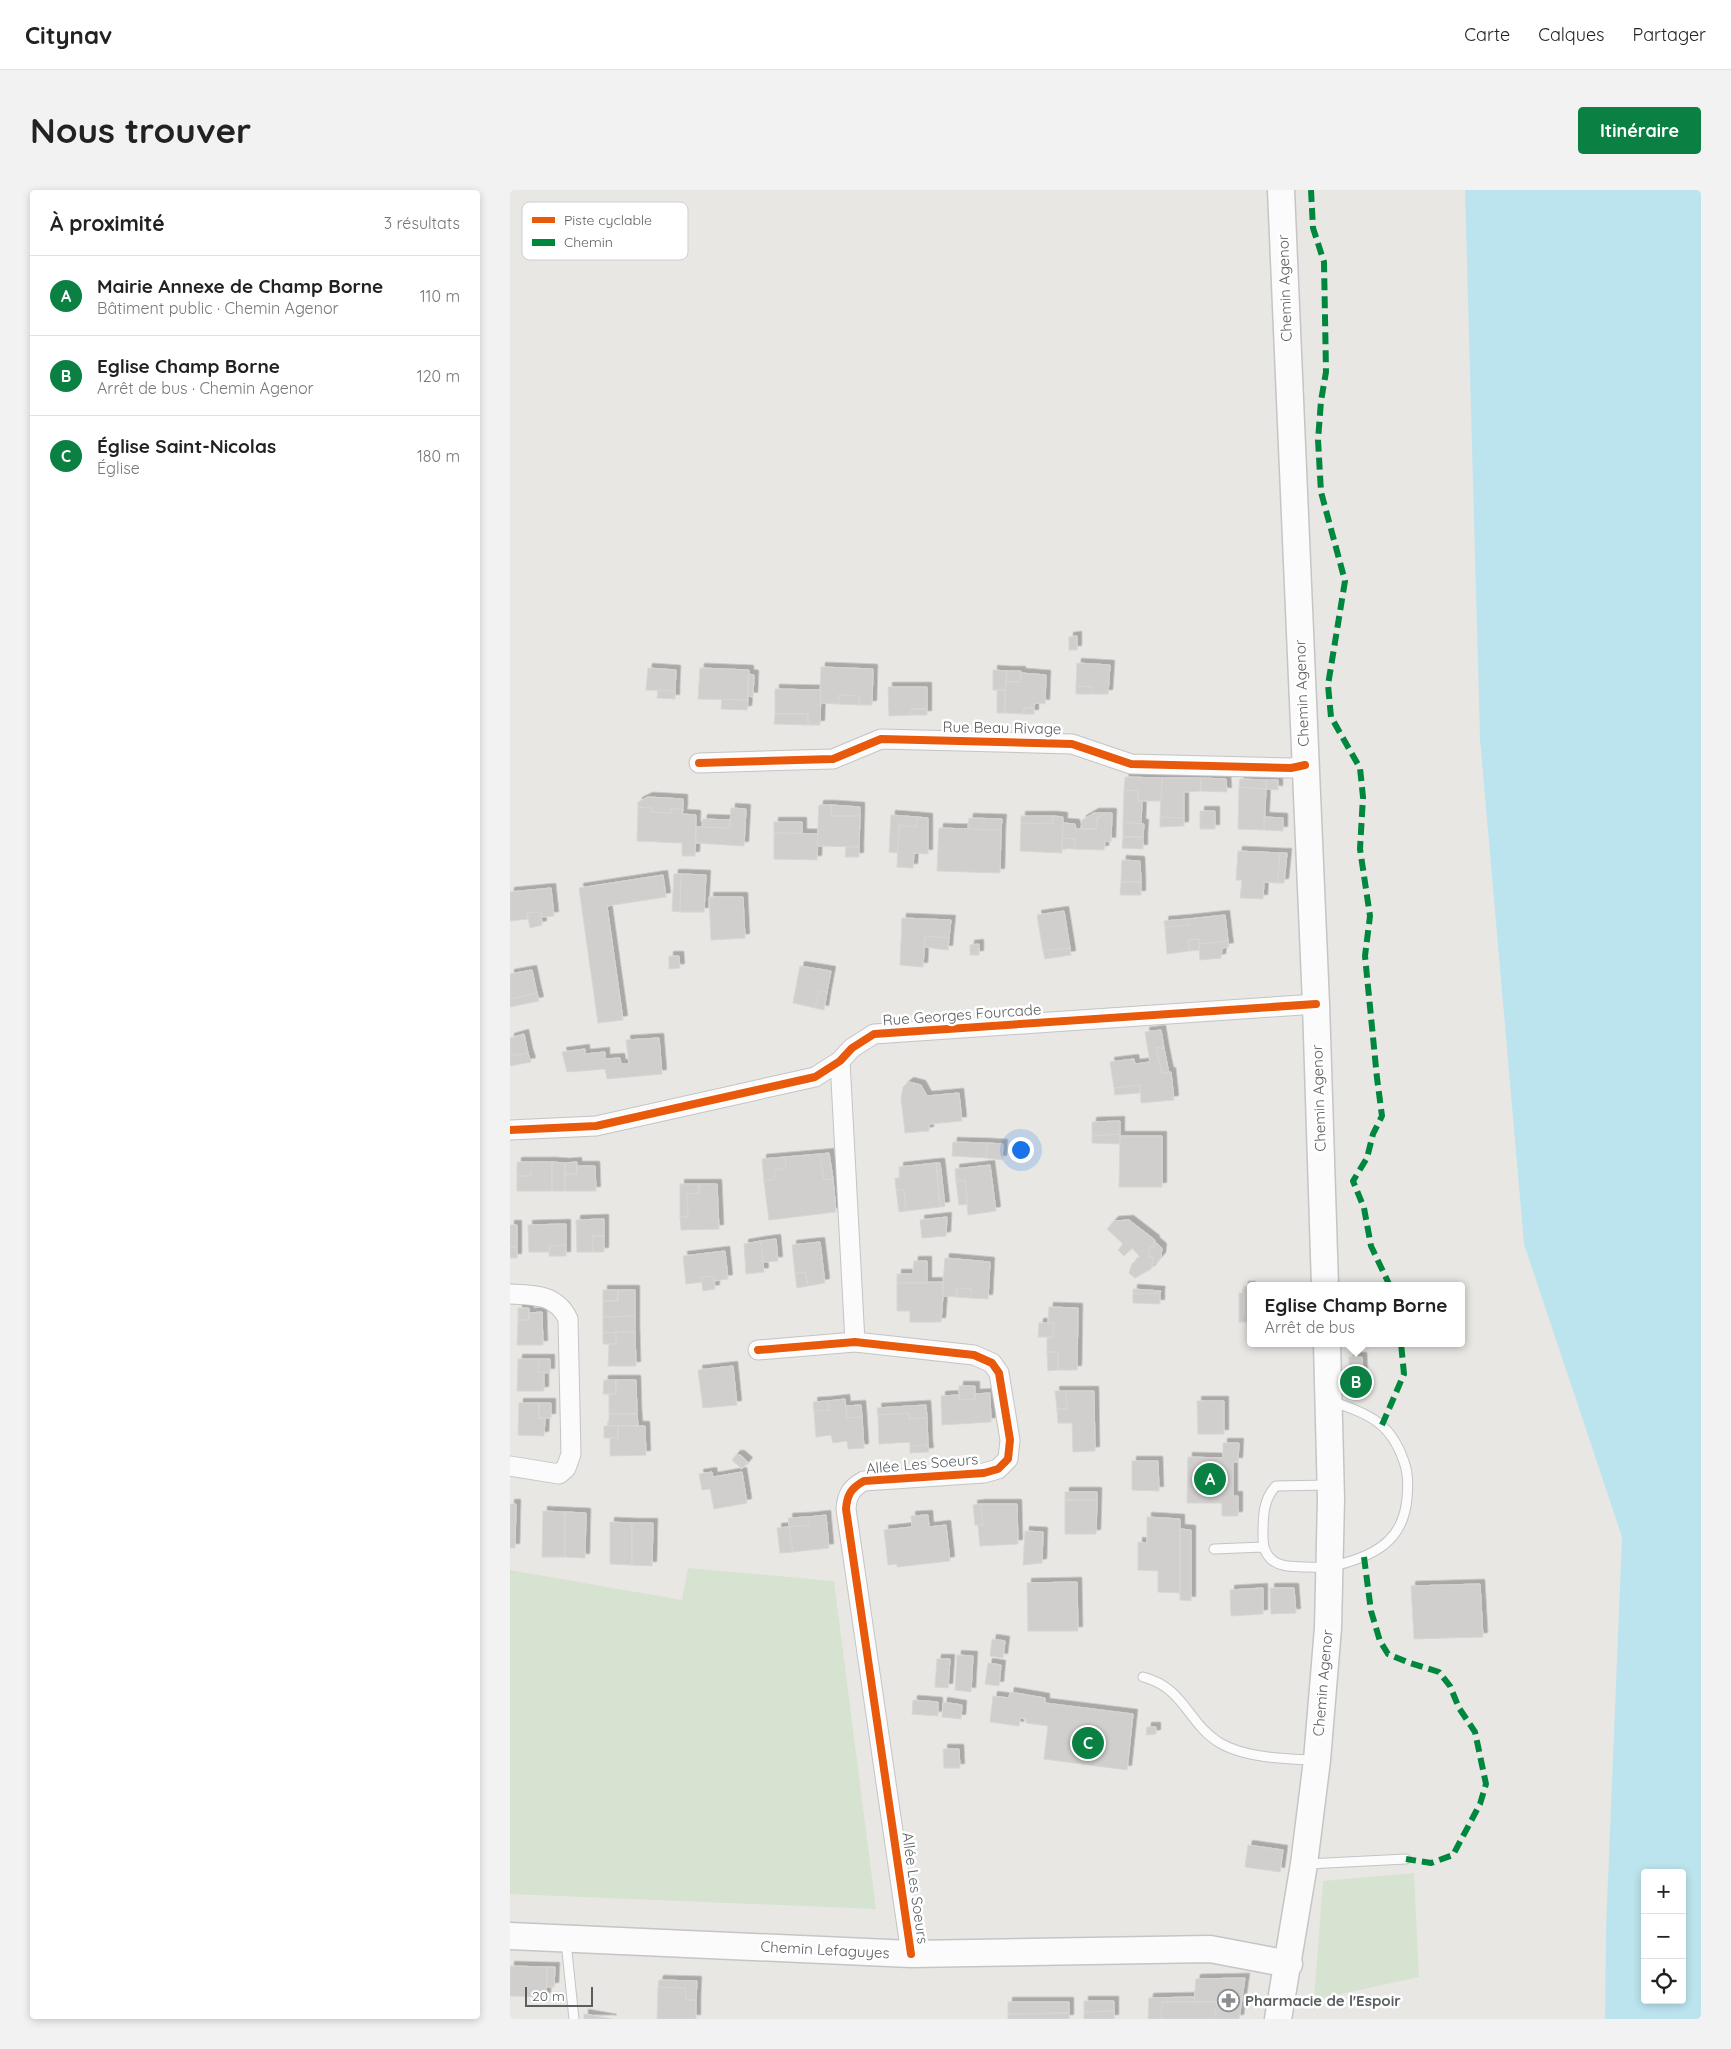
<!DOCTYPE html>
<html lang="fr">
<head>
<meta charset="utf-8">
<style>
  :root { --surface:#fff; --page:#f2f2f2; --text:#222; --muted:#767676; --line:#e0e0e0; --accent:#0b8043 }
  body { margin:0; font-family:Quicksand,sans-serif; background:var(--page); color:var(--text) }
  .controls { position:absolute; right:15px; bottom:15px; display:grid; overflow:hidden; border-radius:5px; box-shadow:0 2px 8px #0003 }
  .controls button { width:45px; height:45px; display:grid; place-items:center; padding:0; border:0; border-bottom:1px solid var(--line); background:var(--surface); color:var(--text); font:25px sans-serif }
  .scale { position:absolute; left:15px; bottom:12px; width:68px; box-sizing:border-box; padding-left:5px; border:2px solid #5a5e61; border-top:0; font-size:14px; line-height:18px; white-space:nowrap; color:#5a5e61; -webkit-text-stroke:4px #fff; paint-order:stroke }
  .you { position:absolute; left:510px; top:959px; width:18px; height:18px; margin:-12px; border:4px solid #fff; border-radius:50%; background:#1a73e8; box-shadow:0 0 0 8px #1a73e833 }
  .badge { display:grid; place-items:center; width:32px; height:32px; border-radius:50%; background:var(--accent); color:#fff; font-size:16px; font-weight:700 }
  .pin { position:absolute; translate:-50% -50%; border:2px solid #fff; box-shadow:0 1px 5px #0006 }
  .popup { position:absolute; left:737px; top:1092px; width:218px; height:65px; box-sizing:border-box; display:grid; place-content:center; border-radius:5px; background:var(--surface); filter:drop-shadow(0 1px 4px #0005); font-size:16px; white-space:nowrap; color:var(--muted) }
  .popup b { font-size:19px; color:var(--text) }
  .popup::after { content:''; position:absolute; left:50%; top:100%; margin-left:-10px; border:10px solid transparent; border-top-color:var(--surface) }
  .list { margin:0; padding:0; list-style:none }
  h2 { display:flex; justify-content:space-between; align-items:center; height:65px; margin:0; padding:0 20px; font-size:21px }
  h2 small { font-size:16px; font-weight:400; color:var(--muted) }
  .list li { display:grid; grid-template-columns:32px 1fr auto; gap:15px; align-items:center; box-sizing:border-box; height:80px; padding:0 20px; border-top:1px solid var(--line) }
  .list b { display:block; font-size:19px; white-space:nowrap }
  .list p { margin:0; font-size:16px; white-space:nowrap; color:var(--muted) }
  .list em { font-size:16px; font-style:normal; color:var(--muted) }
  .icon { flex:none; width:28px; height:28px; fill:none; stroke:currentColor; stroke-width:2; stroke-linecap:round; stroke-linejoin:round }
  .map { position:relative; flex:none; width:1191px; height:1829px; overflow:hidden; border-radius:5px }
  header { display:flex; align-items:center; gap:30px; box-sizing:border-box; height:70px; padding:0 25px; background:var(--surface); border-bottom:1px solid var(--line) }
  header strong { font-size:24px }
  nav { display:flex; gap:28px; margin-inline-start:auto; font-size:18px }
  .intro { display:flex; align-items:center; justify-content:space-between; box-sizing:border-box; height:120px; padding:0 30px }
  h1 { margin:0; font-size:35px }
  .button { padding:12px 22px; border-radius:5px; background:var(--accent); color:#fff; font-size:18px; font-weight:700 }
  main { display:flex; gap:30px; padding:0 30px }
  aside { flex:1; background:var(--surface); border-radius:5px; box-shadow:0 2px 8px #0003 }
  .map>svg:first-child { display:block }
  .green { fill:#d6e3d1 }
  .water { fill:#bce4ee; fill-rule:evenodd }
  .building { fill:#d0cfcd; stroke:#d8d6d4; filter:url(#shadow) }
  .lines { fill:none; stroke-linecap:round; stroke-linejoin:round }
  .service-casing { stroke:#c3c4c4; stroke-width:11 }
  .minor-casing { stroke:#c3c4c4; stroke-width:21 }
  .secondary-casing { stroke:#c4c5c5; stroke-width:29 }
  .service { stroke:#fcfbfb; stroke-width:9 }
  .minor { stroke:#fcfbfb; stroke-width:19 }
  .secondary { stroke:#fcfbfb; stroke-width:26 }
  .quiet { stroke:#00873e; stroke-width:6; stroke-dasharray:12 6; stroke-linecap:butt }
  .cycleway-casing { stroke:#fff; stroke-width:11 }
  .cycleway { stroke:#e8590c; stroke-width:8 }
  .labels { text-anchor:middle; stroke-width:5; stroke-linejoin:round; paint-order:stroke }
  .street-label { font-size:15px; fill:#5a5e61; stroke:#fff }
  .poi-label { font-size:15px; font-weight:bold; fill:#5a5e61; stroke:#fff; text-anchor:start }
  .key { fill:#fff; stroke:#cecfd0; stroke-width:1 }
  .key-label { font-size:14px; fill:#5a5e61 }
</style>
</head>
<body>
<header>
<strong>Citynav</strong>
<nav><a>Carte</a><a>Calques</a><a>Partager</a></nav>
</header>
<div class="intro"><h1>Nous trouver</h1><a class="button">Itinéraire</a></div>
<main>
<aside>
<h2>À proximité<small>3 résultats</small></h2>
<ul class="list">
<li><span class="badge">A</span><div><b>Mairie Annexe de Champ Borne</b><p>Bâtiment public · Chemin Agenor</p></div><em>110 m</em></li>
<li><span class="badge">B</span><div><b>Eglise Champ Borne</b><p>Arrêt de bus · Chemin Agenor</p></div><em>120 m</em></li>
<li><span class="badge">C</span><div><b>Église Saint-Nicolas</b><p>Église</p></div><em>180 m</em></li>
</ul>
</aside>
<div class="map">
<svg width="1191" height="1829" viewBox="0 0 1191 1829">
  <defs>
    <filter id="shadow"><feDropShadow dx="4.5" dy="-4.5" stdDeviation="0" flood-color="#0004"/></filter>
  </defs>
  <rect width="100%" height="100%" fill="#e9e7e4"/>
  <!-- green -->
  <path class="green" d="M178,1378l146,13 42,328 -366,-15v-324l172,30z
    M904,1683l5,104 -105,23 9,-119z"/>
  <!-- water -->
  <path class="water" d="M955,0h236v1829h-96l1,-90 16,-392 -98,-293 -44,-505zM1135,1683h37v127h-37z"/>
  <!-- building -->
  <path class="building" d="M567,446v14h-8v-13z
    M567,473l33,2 -2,29h-16l1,-7 -17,-1z
    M311,477l52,2 -1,36h-13v-9l-20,-1 -1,9 -18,-1z
    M138,478l28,2 -1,21 -29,-1z
    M190,478l49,2 -1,30 -50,-1z
    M483,480l14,1 -2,19h-12z
    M497,481h14l-1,11h-14z
    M511,483l25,2 -1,29 -10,-1 -1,5h-10v6l-19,-1 1,-31h14z
    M238,484l6,1 -1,22 -5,-1z
    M566,496l17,1 -1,7h-16z
    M378,497h39v22h-15v6l-23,1z
    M265,499l46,1 -1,35h-12v-11h-33z
    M148,500l17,1v8l-18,-1z
    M487,500h8v23h-8z
    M329,505l20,1v9l-21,-1z
    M212,509l26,1 -1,10 -26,-1z
    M514,518h10v6h-10z
    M402,519h15v6h-15z
    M265,524h33v11l-34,-1z
    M615,587l37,1 -1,23h-23v-10l-14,-1z
    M652,588h39v13l-17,1v26l-24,-1z
    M691,588l25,1 1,13 -26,-1z
    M730,589l26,1v9l-27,-2z
    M756,590h12v10l-12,-1z
    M729,597l27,2 -2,41 -26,-1z
    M614,600l14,1v10h4l-1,23 -18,-2z
    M138,607l35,2v11l-12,-2v5l-20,-1 1,-4 -14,-1v-5z
    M309,615h12v11h29l-1,31 -42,-1z
    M321,615l29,2v9h-29z
    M128,617l14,1 -1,4 20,1v-5l12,2 -1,4 14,1 -1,41h-13v-13l-45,-2z
    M221,618l15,1 -2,37 -48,-3v-16l34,1z
    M690,621h15v18h-15z
    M584,623h14l-11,5 -1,11h-15l1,-9z
    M598,623h4l-1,29 -6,-1 -1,9 -30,-1 1,-10 -13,-1 1,-15 12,1 1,5h20l1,-11z
    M381,625l26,2 -1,10 -17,-2 -1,28 -9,-1z
    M511,626h32l-1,8 -31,-1z
    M543,626l10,1 -1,36 -42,-2 1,-28 31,1z
    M407,627l11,1v36l-14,-1 -1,15 -16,-1 2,-42 17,2z
    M650,627l24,1v8l-24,1z
    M754,627l19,1v13l-19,-1z
    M459,628l33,1 -1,11 -33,-1z
    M193,629l27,1v8l-28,-1z
    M264,632h28v11h-28z
    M613,632l21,2 -1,13h-20z
    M429,638l62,2 -1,43 -63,-2z
    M264,643l44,1 -1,26 -43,-1z
    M613,647h20v12l-21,-1z
    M552,648l13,1 -1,10 -12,-1z
    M336,657h13v10h-14z
    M728,661l42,2 -3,30 -13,-1 -1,17 -23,-1 2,-18h-6z
    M770,663h7l-3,30h-7z
    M612,670l18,1 1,21h-20z
    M164,684h7l-1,38 -8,-1z
    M171,684l25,1 -2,37h-24z
    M153,685l3,22 -59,9 16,114 -25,3 -19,-135z
    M611,692h20v13h-21z
    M41,698l3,28 -13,1v-5l-14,1 1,6 -18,2v-29z
    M199,707h34l2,41 -34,2z
    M554,721l6,37 -27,3 -6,-36z
    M31,722l1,13 -12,3 -3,-15z
    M715,725l3,26 -29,3v-5l-11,1 1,11 -22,3 -2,-27 24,-2 -1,-6z
    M392,728l49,2 -2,18 -24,-2 -2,31 -23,-2z
    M678,729l1,6 -24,2 -1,-6z
    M415,746l24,2 -1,12 -24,-3z
    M689,749l1,11 -11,1 -1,-11z
    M718,751l1,6 -7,1 -1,10 -21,2 -1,-16z
    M469,754v11h-9v-10z
    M560,758l1,7 -26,4 -2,-8z
    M159,766h10l1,12 -11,1z
    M290,776l31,5 -4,21 -8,-2 -4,18 -22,-5z
    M22,780l5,23 -27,6v-25z
    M309,800l8,2 -3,18 -9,-2z
    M27,803l2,8 -29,6v-8z
    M651,840l3,18h-8l6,25 9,-1 3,28 -33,3 -1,-18 -26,3 -4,-26 24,-3 1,5 15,-2 -5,-30z
    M14,844l4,19 -18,3v-18z
    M149,848l3,36 -55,5 -2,-10 -38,3 -5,-20 23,-3v5l20,-2v7l15,-1 1,6h8l-3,-24z
    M646,858h8l5,25h-7z
    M18,863l3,9 -21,4v-10z
    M399,892l12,3 6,11 32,-3 3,28 -33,3v7l-24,2 -4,-35 2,-11z
    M630,895v8l-25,2 -1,-7z
    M610,931v13l-28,2v-14z
    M610,944v10l-28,-1v-7z
    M610,946h42v51h-43z
    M443,952l34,1 -1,15 -34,-2z
    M477,953l16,1 -1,16 -16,-2z
    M319,963l4,26 -9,1 -4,-26z
    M310,964l4,26 9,-1 3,33 -67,8 -5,-39 11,-2 -1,-9 12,-2 -1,-11z
    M275,967l1,11 -12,2 1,9 -11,2 -2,-22z
    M7,972h15l-1,14h-14z
    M22,972h20v29h-35v-15h14z
    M42,972l13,1v28h-13z
    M67,972v12h-12v-11z
    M426,973h4l1,8 -4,1z
    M426,973l4,44 -34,4 -2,-21 -8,-1 -1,-11h5l-1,-11z
    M480,975l6,46 -28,4 -3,-35 -9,1 -1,-12z
    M67,976h18l1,25h-31v-17h12z
    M431,981l4,35 -5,1 -3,-35z
    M455,990l3,24 -9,1 -3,-24z
    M170,994h19v9l-12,1 1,23h-8z
    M189,994h18l2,45 -38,1 -1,-13h8l-1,-23 12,-1z
    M386,999l8,1 2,21 -7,1z
    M437,1027l-1,19 -24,2 -2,-18z
    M94,1029v17h-12l1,16h-16l-1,-32z
    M619,1030l26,20 -1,7h-4l-1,10h4l-2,12 -16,9 -6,-5 3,-9 8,-7 -8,-9 -8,8 -6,-6 5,-6 -16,-15 7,-8z
    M56,1034v21l-16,1 -1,6h-20l-1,-27z
    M0,1035h7v22h-7z
    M82,1046h12v16h-11z
    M266,1049l2,22 -15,1 -2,-21z
    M251,1051l3,31 -18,2 -2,-30z
    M644,1051l8,7 -1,9 -9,10 1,-10h-4l1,-10h4z
    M310,1052l5,41 -17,3 -3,-14 -10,1 -3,-28z
    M56,1055v11h-17l1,-10z
    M0,1057h7v11h-7z
    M215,1061l3,28 -14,2v-5l-13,1 1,5 -16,2 -3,-28z
    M435,1068l45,4 -2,37 -18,-1 2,-9 -15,-1v9l-15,-1z
    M404,1071h13v22h-30v-9h16z
    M295,1082l3,14 -11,2 -2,-15z
    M204,1086l1,13 -12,2 -2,-14z
    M434,1092l-3,40h-31v-11h-13v-28z
    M734,1096h7v28h-7z
    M447,1098l15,1 -2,9 -13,-1z
    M623,1099l28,2 -1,2 -27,1z
    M93,1100h15v11h-15z
    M108,1100h17v26l-32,1v-16h15z
    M650,1103v11l-27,-1v-9z
    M729,1103h5v21h7v8h-12z
    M539,1117l29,1 -1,62h-19v-18h-11v-14l6,-1 1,-14h-6z
    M8,1118h11v12h-11z
    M32,1122l1,33h-26l1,-25h11v-7z
    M125,1126v16l-32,1v-16z
    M529,1133h15l-1,14h-15z
    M106,1142v12h-13v-11z
    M106,1142h19l1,34h-28l1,-22h7z
    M537,1162h11v18l-10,1z
    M839,1167h13l1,16 -14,1z
    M8,1169h21l-1,13 6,1v18h-27z
    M29,1169h11v14l-12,-1z
    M223,1176l4,39 -34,3 -5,-38z
    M94,1190h12v14h-13z
    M106,1190h20l1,34h-28v-20h7z
    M449,1196h16v13l-16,1z
    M545,1201h11l1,18h-10z
    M556,1201h28l1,60 -22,1 -1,-29h-14l-1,-14h10z
    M480,1203l1,29 -49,3 -1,-29 18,-1v5l16,-1v-5z
    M335,1209l2,19 15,-1 2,31 -16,1 -1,-8 -14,2 -2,-8 -15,2 -2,-26 15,-1 -1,-9z
    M318,1211l1,9 -15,1 -1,-9z
    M687,1211h27v33h-26z
    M9,1213h20v15h6l-1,18 -26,-1z
    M29,1213h12v15h-12z
    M351,1215l1,12 -15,1 -1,-12z
    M416,1215l1,13 -18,1v-6l-31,2 -1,-7z
    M399,1223v6l18,-1 1,27 -18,1v-4l-31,2 -1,-29z
    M99,1224h28l1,12h-29z
    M94,1236h14v12h-14z
    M108,1236h27l1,29 -36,1v-18h8z
    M713,1253h16l-1,19h-5v34h5v20h-16v-13h-35l1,-46 35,1z
    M418,1255l1,7 -19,1v-7z
    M226,1265h4l8,7 -6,7 -10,-9z
    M622,1271h26l1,30 -27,-1z
    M202,1282l1,5 29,-5 5,31 -33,6 -4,-20 -8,1 -3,-16z
    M555,1302h32v8h-32z
    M555,1310h32l-1,34h-31z
    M0,1314h6l-1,44h-5z
    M471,1314l2,21h-8l-2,-20z
    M471,1314h36l1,40 -38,2 -2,-21h5z
    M33,1321l22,1v45h-23z
    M55,1322l21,1 -1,45 -20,-1z
    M316,1325l3,33 -36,4 -4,-25 21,-2 -2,-8z
    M418,1325l1,12 17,-2 4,36 -53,6v-3l-9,1 -4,-35 28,-3 -1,-11z
    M298,1327l2,8 -21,2 -1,-9z
    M637,1327l33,2v74l-22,-1v-21l-20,-1v-28l9,1z
    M100,1332l22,1v42l-22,-1z
    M122,1333h21l-1,43 -20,-1z
    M279,1337l4,25 -13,1 -3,-25z
    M670,1339l11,1v71l-11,-1z
    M515,1341l18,1 -1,31 -19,2z
    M567,1392l1,49h-50l-1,-48z
    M970,1394l3,53 -69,2 -3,-53z
    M753,1398v26l-32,2 -1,-26z
    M760,1398h24l2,25 -25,1z
    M482,1449l13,2 -2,17 -13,-2z
    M447,1465l16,1 -2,36 -16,-2z
    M427,1469h13l-2,29 -13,-1z
    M478,1473l13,2 -2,21 -14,-2z
    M500,1502l35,6v5l88,11 -6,56 -83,-11 4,-33 -22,-3v-4l-6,-1 -1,8 -29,-4 3,-26 16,2z
    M403,1510l25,2v14l-26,-2z
    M433,1512l19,3 -1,14 -19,-2z
    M637,1537h9v7l-10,1z
    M433,1559h16l1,19h-16z
    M738,1655l35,5 -3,22 -35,-5z
    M0,1776l37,1 -1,30 -36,-1z
    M37,1777h8l-1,20h-7z
    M735,1788l-6,41h-25l3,-17h-23l2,-23z
    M149,1790l38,1 -1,19h-10l-1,-12 -27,-1z
    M148,1797l27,1 1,12h10v19h-39z
    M684,1807v5h-32l-1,17h-13l1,-21z
    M574,1811h30v10l-30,1z
    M498,1812h61v11l-61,1z
    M652,1812h55l-3,17h-53z
    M604,1821v8h-30v-7z
    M559,1823v6h-61v-5z
    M74,1824l28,5h-28z"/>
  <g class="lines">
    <defs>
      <path id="service" d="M818,1295l-52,1c-13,13 -13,31 -13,49 0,10 1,17 8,24 9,9 25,7 36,8 7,0 16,1 23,0 6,-1 12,-3 18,-5 34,-10 56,-27 59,-64 1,-10 1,-21 -1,-30 -13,-45 -35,-53 -75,-67
        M704,1359l49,-2
        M633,1487c41,10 45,47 77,66 25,15 67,16 94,17
        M797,1674l99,-5
        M56,1752l8,77"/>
      <path id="minor" d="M189,573l134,-4 48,-20 191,5 59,20 160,4 14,-3
        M330,871l15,281
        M0,940l86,-4 219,-49 25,-16 12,-13 22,-14 442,-30
        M0,1104c24,1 46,0 58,25l3,135 -5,14 -7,6 -49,-8
        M248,1160l97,-8 119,13 18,8 7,10 11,67 -2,19 -10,10 -14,4 -120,8c-13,7 -17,14 -18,28l65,445"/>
      <path id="secondary" d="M771,0l35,814 9,282
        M0,1746l401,18 299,-5 79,15
        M768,1829l26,-155 13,-104 11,-132 3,-129 -4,-156"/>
    </defs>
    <!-- service casing -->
    <use href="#service" class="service-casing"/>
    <!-- minor casing -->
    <use href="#minor" class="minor-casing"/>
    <!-- secondary casing -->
    <use href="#secondary" class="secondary-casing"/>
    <!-- service -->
    <use href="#service" class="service"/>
    <!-- minor -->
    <use href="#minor" class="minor"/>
    <!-- secondary -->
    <use href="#secondary" class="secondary"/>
    <!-- quiet -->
    <path class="quiet" d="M801,0l2,38 11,34 2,110 -5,29 -3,39 3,52 24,89 -17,104 3,32 29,51 3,29 -3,52 10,67 -5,40 12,122 5,38 -9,18 -6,24 -14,23 11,27 7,38 19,40
      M872,1235l22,-51 -3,-31
      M854,1367l7,54 9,30 8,13 19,8 32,10 11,14 9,22 16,24 11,52 -6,20 -27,51 -22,8 -25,-4"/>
    <defs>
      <path id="cycleway" d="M189,573l134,-4 48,-20 191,5 59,20 160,4 14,-3
        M0,940l86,-4 219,-49 25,-16 12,-13 22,-14 442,-30
        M248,1160l97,-8 119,13 18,8 7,10 11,67 -2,19 -10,10 -14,4 -120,8c-13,7 -17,14 -18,28l65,445"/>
    </defs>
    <!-- cycleway casing -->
    <use href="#cycleway" class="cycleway-casing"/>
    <!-- cycleway -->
    <use href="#cycleway" class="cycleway"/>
  </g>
  <!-- icons -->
  <defs>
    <symbol id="pharmacy-ring" viewBox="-11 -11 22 22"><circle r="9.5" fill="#fff" stroke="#8c8e8f" stroke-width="1.5"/><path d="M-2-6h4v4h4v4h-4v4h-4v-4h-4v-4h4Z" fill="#8c8e8f"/></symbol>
  </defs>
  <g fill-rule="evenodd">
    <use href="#pharmacy-ring" x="706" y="1798" width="25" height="25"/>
  </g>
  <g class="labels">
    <!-- street labels -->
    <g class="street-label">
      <text transform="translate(775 98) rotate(-92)" y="5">Chemin Agenor</text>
      <text transform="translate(792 503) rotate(-92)" y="5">Chemin Agenor</text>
      <text transform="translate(492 538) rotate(1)" y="5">Rue Beau Rivage</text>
      <text transform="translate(452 825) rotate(-4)" y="5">Rue Georges Fourcade</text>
      <text transform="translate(809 908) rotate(-92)" y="5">Chemin Agenor</text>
      <text transform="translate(412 1274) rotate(-5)" y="5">Allée Les Soeurs</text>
      <text transform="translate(813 1493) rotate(-85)" y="5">Chemin Agenor</text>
      <text transform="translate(405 1698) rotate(82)" y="5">Allée Les Soeurs</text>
      <text transform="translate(315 1760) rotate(3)" y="5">Chemin Lefaguyes</text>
    </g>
    <!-- poi labels -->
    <g class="poi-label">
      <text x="735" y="1816">Pharmacie de l'Espoir</text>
    </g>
  </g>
  <!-- legend -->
  <rect x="12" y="12" width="166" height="58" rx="8" class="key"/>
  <rect x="22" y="27" width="23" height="6" fill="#e8590c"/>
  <rect x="22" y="49" width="23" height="7" fill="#00873e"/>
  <g class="key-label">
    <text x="54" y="35">Piste cyclable</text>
    <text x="54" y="57">Chemin</text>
  </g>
</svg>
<div class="controls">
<button>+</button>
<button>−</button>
<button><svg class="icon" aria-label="locate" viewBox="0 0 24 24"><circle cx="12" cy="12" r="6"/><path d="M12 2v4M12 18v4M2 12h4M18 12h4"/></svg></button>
</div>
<div class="scale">20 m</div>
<div class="you"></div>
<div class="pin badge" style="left:700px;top:1289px">A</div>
<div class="pin badge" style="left:846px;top:1192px">B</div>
<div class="popup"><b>Eglise Champ Borne</b>Arrêt de bus</div>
<div class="pin badge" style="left:578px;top:1553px">C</div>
</div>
</main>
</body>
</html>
